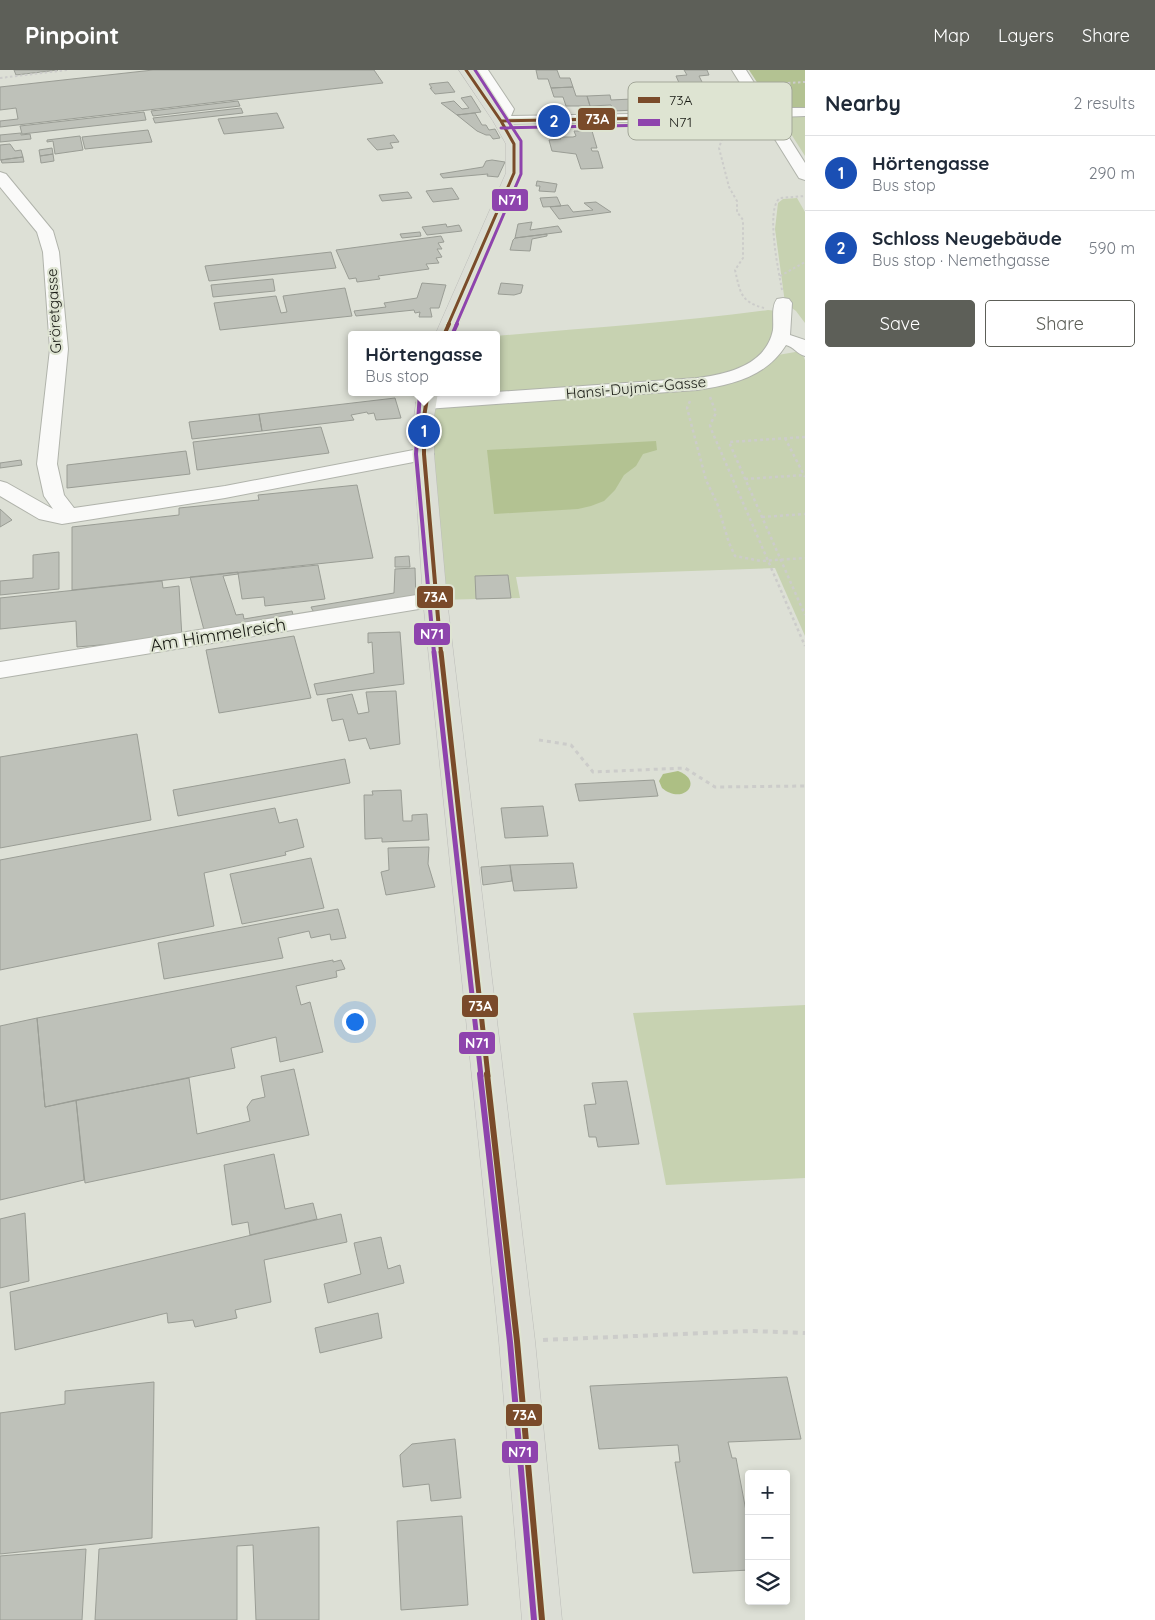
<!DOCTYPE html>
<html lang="en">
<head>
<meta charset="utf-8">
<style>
  :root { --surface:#fff; --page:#f2f2f3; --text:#1f2937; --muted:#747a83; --line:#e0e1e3; --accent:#5d5f58 }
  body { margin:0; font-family:Quicksand,sans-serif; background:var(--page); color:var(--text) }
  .controls { position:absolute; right:15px; bottom:15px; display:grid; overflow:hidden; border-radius:5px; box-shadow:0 2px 8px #0003 }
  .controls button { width:45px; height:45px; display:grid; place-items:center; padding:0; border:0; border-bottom:1px solid var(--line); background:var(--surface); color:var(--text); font:25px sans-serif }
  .you { position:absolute; left:354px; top:951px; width:18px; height:18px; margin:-12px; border:4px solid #fff; border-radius:50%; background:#1a73e8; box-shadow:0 0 0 8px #1a73e833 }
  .badge { display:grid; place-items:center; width:32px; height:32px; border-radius:50%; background:var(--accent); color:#fff; font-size:16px; font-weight:700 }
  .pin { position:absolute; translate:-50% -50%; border:2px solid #fff; box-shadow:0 1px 5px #0006 }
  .popup { position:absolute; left:348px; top:261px; width:152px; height:65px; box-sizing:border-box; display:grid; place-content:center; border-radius:5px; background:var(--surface); filter:drop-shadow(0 1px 4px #0005); font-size:16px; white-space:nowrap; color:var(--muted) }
  .popup b { font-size:19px; color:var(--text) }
  .popup::after { content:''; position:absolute; left:50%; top:100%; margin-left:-10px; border:10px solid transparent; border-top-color:var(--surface) }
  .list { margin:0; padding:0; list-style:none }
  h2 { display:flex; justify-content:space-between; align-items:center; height:65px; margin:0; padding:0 20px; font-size:21px }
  h2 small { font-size:16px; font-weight:400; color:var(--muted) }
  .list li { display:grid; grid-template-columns:32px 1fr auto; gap:15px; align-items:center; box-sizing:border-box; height:75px; padding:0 20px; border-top:1px solid var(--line) }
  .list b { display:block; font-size:19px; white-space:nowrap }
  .list p { margin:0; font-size:16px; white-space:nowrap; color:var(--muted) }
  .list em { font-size:16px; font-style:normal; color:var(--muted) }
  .actions { display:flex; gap:10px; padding:15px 20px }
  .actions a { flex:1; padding:11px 0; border:1px solid var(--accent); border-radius:5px; text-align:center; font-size:18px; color:var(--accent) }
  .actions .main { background:var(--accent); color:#fff }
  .icon { flex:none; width:28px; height:28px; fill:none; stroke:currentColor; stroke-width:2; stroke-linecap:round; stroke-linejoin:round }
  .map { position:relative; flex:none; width:805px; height:1550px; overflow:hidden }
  header { display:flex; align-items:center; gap:30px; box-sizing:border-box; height:70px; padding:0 25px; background:var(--accent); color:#fff }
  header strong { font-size:24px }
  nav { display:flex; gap:28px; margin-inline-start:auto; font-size:18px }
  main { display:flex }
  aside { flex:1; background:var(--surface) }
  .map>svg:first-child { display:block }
  .green { fill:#c7d2b1 }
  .forest { fill:#b3c292 }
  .water { fill:#adbf84 }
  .building { fill:#bec1b9; stroke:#9a9d95 }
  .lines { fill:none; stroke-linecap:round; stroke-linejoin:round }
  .minor-casing { stroke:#b0b3ab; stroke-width:2 }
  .major-casing { stroke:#bcbdb9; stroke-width:1 }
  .path-far3 { stroke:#ccccca; stroke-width:2; stroke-dasharray:2.5 2.5; stroke-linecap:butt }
  .path-far2 { stroke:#ccccca; stroke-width:2.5; stroke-dasharray:3 3; stroke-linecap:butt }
  .path-far1 { stroke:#ccccca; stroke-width:3; stroke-dasharray:4 4; stroke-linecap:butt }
  .path { stroke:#ccccca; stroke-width:4; stroke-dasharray:5 5; stroke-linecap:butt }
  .minor { fill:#fafaf9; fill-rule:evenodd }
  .major { fill:#dcded6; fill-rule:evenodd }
  .bus-1-far3-casing { stroke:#dee4d2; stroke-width:5.5 }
  .bus-1-far2-casing { stroke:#dee4d2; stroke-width:7 }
  .bus-1-far1-casing { stroke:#dee4d2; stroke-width:9 }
  .bus-1-casing { stroke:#dee4d2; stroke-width:10 }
  .bus-2-far3-casing { stroke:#dee4d2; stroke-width:5.5 }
  .bus-2-far2-casing { stroke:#dee4d2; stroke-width:7 }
  .bus-2-far1-casing { stroke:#dee4d2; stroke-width:9 }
  .bus-2-casing { stroke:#dee4d2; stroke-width:10 }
  .bus-1-far3 { stroke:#7a4b2a; stroke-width:3 }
  .bus-1-far2 { stroke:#7a4b2a; stroke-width:4 }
  .bus-1-far1 { stroke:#7a4b2a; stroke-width:5 }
  .bus-1 { stroke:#7a4b2a; stroke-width:6 }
  .bus-2-far3 { stroke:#8e44ad; stroke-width:3 }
  .bus-2-far2 { stroke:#8e44ad; stroke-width:4 }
  .bus-2-far1 { stroke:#8e44ad; stroke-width:5 }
  .bus-2 { stroke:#8e44ad; stroke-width:6 }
  .labels { text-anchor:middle; stroke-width:4.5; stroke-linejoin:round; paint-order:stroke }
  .far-street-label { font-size:15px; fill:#181a14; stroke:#dee4d2 }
  .street-label { font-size:18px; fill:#181a14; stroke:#dee4d2 }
  .key { fill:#dee4d2; stroke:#a3a799; stroke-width:1 }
  .key-label { font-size:14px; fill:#181a14 }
  .line-badge { stroke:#dee4d2; stroke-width:2 }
  .badge-label { font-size:14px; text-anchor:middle; font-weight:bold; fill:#fff }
</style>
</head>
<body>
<header>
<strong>Pinpoint</strong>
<nav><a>Map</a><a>Layers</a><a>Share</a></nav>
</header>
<main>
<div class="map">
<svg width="805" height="1550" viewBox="0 0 805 1550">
  <rect width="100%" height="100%" fill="#dde0d6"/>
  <!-- green -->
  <path class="green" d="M805,43v43l-26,-41z
    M797,128l8,14v111l-9,-12 -11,-8 -10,-74 3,-26 5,-4z
    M768,240l9,1 1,44 23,-4 4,9v276l-30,-68 -259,9 4,21 -85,2 -7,-208h68l1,-56c90,-8 181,-14 271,-26z
    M805,935v173l-139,7 -33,-172z"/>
  <!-- forest -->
  <path class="forest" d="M749,0h56v40h-30z
    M656,371l1,9 -14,4 -7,12 -12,9 -9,15 -11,11 -13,5 -13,3 -84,5 -7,-64z"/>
  <!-- water -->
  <path class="water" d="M678,701c27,10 5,35 -16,17l-3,-7 4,-7z"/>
  <!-- building -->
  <path class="building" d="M14,0h44l-42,5z
    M153,0h221l9,13 -383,44v-6l18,-2 -2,-11 -16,2v-23z
    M536,0h21l3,8h10l3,9 -22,1 -3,-9h-10z
    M684,0h23l2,5 -10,1 4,8 -23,1 -4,-9 11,-1z
    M448,12l7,10 -20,2 -5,-6h2l-3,-4z
    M703,14l5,10h-11l4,9 -24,1 -5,-10h12l-4,-9z
    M573,17l3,9h11l3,10h-24l-3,-9h-9l-3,-9z
    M651,24h21l5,10h-21l2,6h-22l-4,-11h20z
    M610,25l1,5 21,-1 4,11 -23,1 -2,-6 -21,1 -3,-10z
    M471,26l10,16 -24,3 -16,-12 13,-2 8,8 7,-1 -8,-10z
    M238,31l2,5 -87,10 -2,-5z
    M241,38l2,5 -88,10 -2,-5z
    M144,42l2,8 -124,14 -2,-8z
    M277,43l7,15 -60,6 -6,-15z
    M475,43l7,12h4l3,5 6,-1 5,9 -7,1 -3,-4h-4l-9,-4 -20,-16z
    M148,60l4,12 -67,7 -3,-12z
    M574,61h18l5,17h-6l1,3h6l5,17 -22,1 -5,-15 -24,-3 -3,-11 12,-1 -1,-2h13l3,-1z
    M21,63v2l9,-1 1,5 -31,3v-7z
    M394,65l5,7 -9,1 3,5 -16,2 -10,-11z
    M80,66l3,14 -28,4 -2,-13 -6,1v-2z
    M10,74l5,7 6,-1 2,7 -23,3v-15z
    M52,78l1,6 -13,2 -1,-6z
    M53,84l1,7 -13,2 -1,-7z
    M23,87l1,5 -22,1 -1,-3z
    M492,90l13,2 -7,15 -11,-1 1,-2 -45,4 -3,-4 43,-7 3,-6z
    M537,111l20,3 -2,8 -16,-1 1,-5h-4z
    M452,118l7,11 -26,3 -7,-11z
    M408,122l4,6 -30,3 -3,-6z
    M557,127l4,9 -18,1 -3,-9z
    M596,132l15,10 -52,7 -9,-12 18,-2 5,7 20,-2 -9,-7z
    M532,152l-2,8 28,-4 4,6 -47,6 3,-14z
    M446,154l1,3 12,-2 3,6 -35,4 -5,-8z
    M420,162l1,4 -19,2 -2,-4z
    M547,164v2l-15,3 -2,12 -20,-1 3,-10 2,-2z
    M441,166l3,6 -6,1 4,6h-5l5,8 -6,1 3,5 -13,1 3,5 -51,7 2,3 -23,3 -1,-4 -7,1 -13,-29z
    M331,182l5,16 -127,13 -4,-15z
    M273,209l2,12 -62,6 -2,-12z
    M422,213l24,2 -7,23h-9l2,9h-13l1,-5 -5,1 -1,-3 -58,6 -2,-5 32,-4 -2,-4 33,-5z
    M501,213l22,2 -2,8 -7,2 -16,-1z
    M345,218l7,28 -132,14 -6,-27 62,-7 5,17 6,-1 -4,-16z
    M395,328l6,20 -25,2 -2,-7 -6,1 -1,-2 -16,3 3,5 -92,11 -3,-17z
    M259,344l3,17 -70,8 -3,-17z
    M321,357l8,26 -132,17 -4,-28z
    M186,381l4,23 -123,14v-23z
    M21,390l1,5 -22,3v-5z
    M357,415l16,73 -301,32v-63l107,-12v-7l80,-8 -1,-5z
    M0,439l12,11 -12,7z
    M59,482v37l-59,6v-14l33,-3v-23z
    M409,486l1,11h-15v-10z
    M318,495l7,34 -60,7 -1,-9 -22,2 -4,-26z
    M415,498l1,32 -94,15 -9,-4 -2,-4 83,-14 1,-24z
    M238,502v2l-15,2 13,39 7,-1 1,5 48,-8 2,8 -90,11 -14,-53z
    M508,505l3,23 -35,1 -1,-23z
    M162,511l1,7 16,-2 3,52 -105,9 -1,-26 -76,8v-31z
    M400,562l4,52 -87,11 -3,-11 60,-11 -2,-31 -4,1v-10z
    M294,566l17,62 -92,15 -13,-63z
    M396,621l4,53 -30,5 -4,-11 -17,3 -6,-22 -11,2 -5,-22 25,-5 6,20 11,-2 -3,-20z
    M137,664l14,86 -151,28v-91z
    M345,689l5,24 -172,33 -5,-26z
    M654,710l4,16 -79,5 -4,-17z
    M401,720l2,31h9v-6l15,-1 2,26 -47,2v-4l-17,1 -1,-44h9l-1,-4z
    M543,736l5,30 -43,2 -4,-30z
    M275,738l4,15 18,-4 7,28 -19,5 1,3 -82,18 10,53 -214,44v-110z
    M429,777l-1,17 7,23 -49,8 -5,-23 8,-2 -1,-22z
    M311,788l13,50 -82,16 -12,-50z
    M573,793l4,25 -63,3 -4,-26z
    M510,795l2,16 -29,4 -2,-18z
    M338,839l8,29 -15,2 -1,-6 -19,4 -2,-7 -31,7 5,20 -119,21 -6,-36z
    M333,890v2l8,-2 4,9 -9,2 1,6 -41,9 5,19 9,-3 13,50 -43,10 -4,-25 -45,11 4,20 -190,39 -8,-89z
    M37,948l8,89 31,-7 8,80 -84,20v-174z
    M294,999l15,66 -224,48 -9,-83 113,-22 8,56 53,-13 -3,-14 5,-7 13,-3 -4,-21z
    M627,1011l12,63 -41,3 -2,-10h-7l-5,-32 12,-1 -4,-21z
    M274,1084l11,55 28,-6 4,16 -67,16 -2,-13 -16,3 -8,-60z
    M25,1143l4,68 -29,7v-69z
    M341,1144l6,28 -83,18 7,42 -36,8 2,8 -42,9 -2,-7 -25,3 -1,-10 -152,37 -5,-58z
    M381,1167l7,32 12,-4 4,18 -76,20 -4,-19 37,-10 -7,-31z
    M378,1243l4,25 -62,15 -5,-25z
    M787,1307l14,62 -73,3 4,16h4l13,69v43l-56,3 -18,-111h5l-2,-17 -79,4 -9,-63z
    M154,1312l-2,156 -152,16v-141l65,-9v-13z
    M455,1369l6,59 -30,3 -2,-17 -26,3 -3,-32 12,-11z
    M462,1446l6,89 -67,5 -4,-89z
    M319,1457v93h-63l-3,-75 -16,1v74h-142l4,-71z
    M86,1479l-4,71h-82v-64z"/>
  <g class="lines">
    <defs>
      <path id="minor" d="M474,0h14l26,39 -3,7 247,-4 -26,-42h14l24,38h35v8l-29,1 29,46v17l-6,-2 -36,-58 -267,4 -2,-3 6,-12z
        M0,102l6,2 47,57 6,21 9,97 -11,115 7,31 10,13 151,-22 199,-38 7,2 3,4 -3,4 -7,2 -199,38 -163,26 -23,-5 -39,-23v-15l7,2 46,26 -9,-13 -7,-32 13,-115 -7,-97 -6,-20 -37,-45z
        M783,228l6,1 3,4 -2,32 15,5v16c-8,-2 -11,-9 -19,-11 -20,32 -54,40 -89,45l-271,19 -7,-2 -3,-4 3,-4 7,-2 271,-19c31,-4 69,-13 76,-48 1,-10 -2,-23 4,-31z
        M435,522l8,3 3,5 -3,5 -443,73v-16z"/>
      <path id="major" d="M459,0h14l36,51 13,23v29l-68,162h-19l71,-162v-29l-13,-23z
        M418,322h20l-4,25v37l13,146 88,741 27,279h-40l-23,-279 -76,-741 -9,-146v-37z"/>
    </defs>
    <!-- minor casing -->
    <use href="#minor" class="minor-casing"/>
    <!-- major casing -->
    <use href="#major" class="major-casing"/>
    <!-- path-far3 -->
    <path class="path-far3" d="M0,8l67,-8
      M768,14l37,-2
      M729,61l-6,5 -4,12 10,39 8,14v11l6,8v38l-8,12c5,21 5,32 29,38
      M780,206l25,-14
      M782,220c-3,-17 -17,-81 -2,-92l25,-2"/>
    <!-- path-far2 -->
    <path class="path-far2" d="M710,327l6,16 -6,12 1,4 94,217
      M690,331l-3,7 19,72 11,23 12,40 6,13 26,5 44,-3
      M805,367l-76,5 76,173
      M785,368l20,39
      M745,409l60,-4
      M762,447l43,-3"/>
    <!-- path-far1 -->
    <path class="path-far1" d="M539,670l32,5 22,27 92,-4 30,19 90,-1"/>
    <!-- path -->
    <path class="path" d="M543,1270l208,-9 54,2"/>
    <!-- minor -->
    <use href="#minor" class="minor"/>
    <!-- major -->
    <use href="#major" class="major"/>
    <defs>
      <path id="bus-1-far3" d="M501,51l266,-5
        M448,255l66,-152v-29l-13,-23 -35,-51"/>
      <path id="bus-1-far2" d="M444,265l5,-11
        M428,322l-4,25v37l17,199"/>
      <path id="bus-1-far1" d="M441,582l47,424"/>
      <path id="bus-1" d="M487,1004l30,267 25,279"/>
      <path id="bus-2-far3" d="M501,58l266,-5
        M456,255l65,-151v-33l-46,-71"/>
      <path id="bus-2-far2" d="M452,265l5,-11
        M420,322l-4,62 18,199"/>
      <path id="bus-2-far1" d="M434,582l47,424"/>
      <path id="bus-2" d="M480,1004l30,268 24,278"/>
    </defs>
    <!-- bus-1-far3 casing -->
    <use href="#bus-1-far3" class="bus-1-far3-casing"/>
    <!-- bus-1-far2 casing -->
    <use href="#bus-1-far2" class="bus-1-far2-casing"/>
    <!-- bus-1-far1 casing -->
    <use href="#bus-1-far1" class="bus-1-far1-casing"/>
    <!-- bus-1 casing -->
    <use href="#bus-1" class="bus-1-casing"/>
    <!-- bus-2-far3 casing -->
    <use href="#bus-2-far3" class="bus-2-far3-casing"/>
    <!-- bus-2-far2 casing -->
    <use href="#bus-2-far2" class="bus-2-far2-casing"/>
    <!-- bus-2-far1 casing -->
    <use href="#bus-2-far1" class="bus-2-far1-casing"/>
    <!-- bus-2 casing -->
    <use href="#bus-2" class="bus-2-casing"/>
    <!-- bus-1-far3 -->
    <use href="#bus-1-far3" class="bus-1-far3"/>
    <!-- bus-1-far2 -->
    <use href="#bus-1-far2" class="bus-1-far2"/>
    <!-- bus-1-far1 -->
    <use href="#bus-1-far1" class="bus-1-far1"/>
    <!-- bus-1 -->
    <use href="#bus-1" class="bus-1"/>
    <!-- bus-2-far3 -->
    <use href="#bus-2-far3" class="bus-2-far3"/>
    <!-- bus-2-far2 -->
    <use href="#bus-2-far2" class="bus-2-far2"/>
    <!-- bus-2-far1 -->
    <use href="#bus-2-far1" class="bus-2-far1"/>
    <!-- bus-2 -->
    <use href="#bus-2" class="bus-2"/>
  </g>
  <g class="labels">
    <!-- far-street labels -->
    <g class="far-street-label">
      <text transform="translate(54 241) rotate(-93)" y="5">Gröretgasse</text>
      <text transform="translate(636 318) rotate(-5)" y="5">Hansi-Dujmic-Gasse</text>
    </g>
    <!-- street labels -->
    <g class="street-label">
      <text transform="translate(218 565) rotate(-9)" y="6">Am Himmelreich</text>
    </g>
  </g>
  <!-- legend -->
  <rect x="628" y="12" width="164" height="58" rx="8" class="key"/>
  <rect x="638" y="27" width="22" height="6" fill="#7a4b2a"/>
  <rect x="638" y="49" width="22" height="7" fill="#8e44ad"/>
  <g class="key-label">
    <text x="669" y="35">73A</text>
    <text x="669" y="57">N71</text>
  </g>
  <g class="line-badge">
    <rect x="577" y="37" width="39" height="24" rx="5" fill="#7a4b2a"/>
    <rect x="491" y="118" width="38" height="24" rx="5" fill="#8e44ad"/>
    <rect x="416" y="515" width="38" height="24" rx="5" fill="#7a4b2a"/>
    <rect x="413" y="552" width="38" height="24" rx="5" fill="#8e44ad"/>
    <rect x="461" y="924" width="38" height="24" rx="5" fill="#7a4b2a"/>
    <rect x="458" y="961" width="38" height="24" rx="5" fill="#8e44ad"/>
    <rect x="505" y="1333" width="38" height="24" rx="5" fill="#7a4b2a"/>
    <rect x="501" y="1370" width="38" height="24" rx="5" fill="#8e44ad"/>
  </g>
  <g class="badge-label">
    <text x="597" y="54">73A</text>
    <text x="510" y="135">N71</text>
    <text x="435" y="532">73A</text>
    <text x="432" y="569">N71</text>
    <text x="480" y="941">73A</text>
    <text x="477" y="978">N71</text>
    <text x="524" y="1350">73A</text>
    <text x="520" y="1387">N71</text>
  </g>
</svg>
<div class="controls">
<button>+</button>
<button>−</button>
<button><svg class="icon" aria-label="layers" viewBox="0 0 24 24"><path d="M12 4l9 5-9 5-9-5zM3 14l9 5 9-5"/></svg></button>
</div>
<div class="you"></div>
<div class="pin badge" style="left:424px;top:361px;background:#1a4fb4">1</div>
<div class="popup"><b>Hörtengasse</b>Bus stop</div>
<div class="pin badge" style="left:554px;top:51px;background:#1a4fb4">2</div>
</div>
<aside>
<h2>Nearby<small>2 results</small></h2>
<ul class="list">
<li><span class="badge" style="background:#1a4fb4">1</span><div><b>Hörtengasse</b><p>Bus stop</p></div><em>290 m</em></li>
<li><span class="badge" style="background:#1a4fb4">2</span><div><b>Schloss Neugebäude</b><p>Bus stop · Nemethgasse</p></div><em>590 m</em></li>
</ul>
<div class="actions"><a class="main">Save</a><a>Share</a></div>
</aside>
</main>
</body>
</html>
